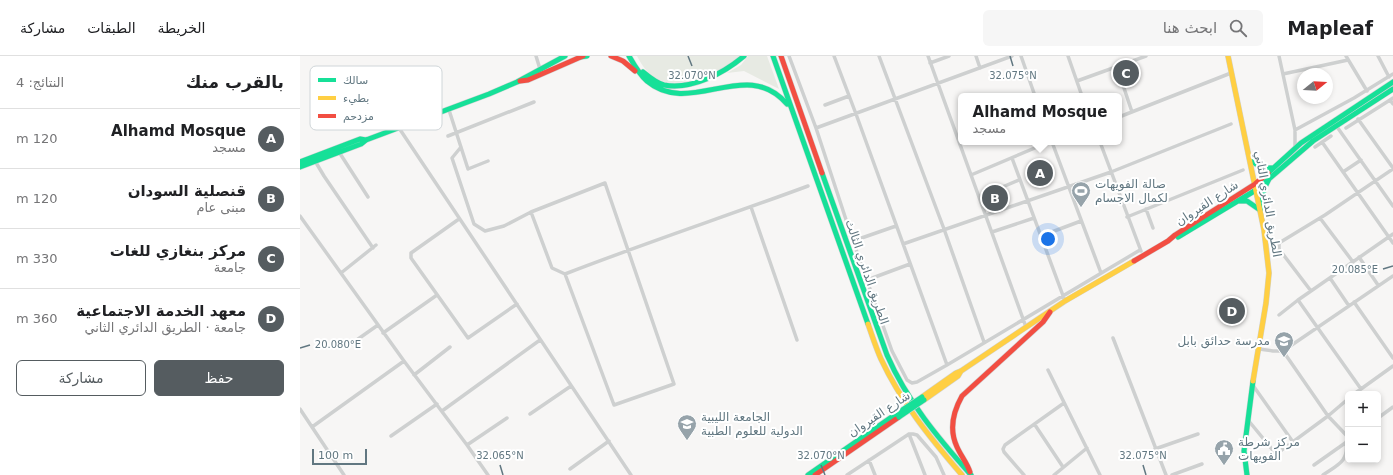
<!DOCTYPE html>
<html lang="ar">
<head>
<meta charset="utf-8">
<style>
  :root { --surface:#fff; --page:#f6f6f6; --text:#202124; --muted:#757577; --line:#e0e0e0; --accent:#555c60 }
  body { margin:0; font-family:"DejaVu Sans","Noto Sans Arabic",sans-serif; background:var(--page); color:var(--text); direction:rtl }
  .controls { position:absolute; right:12px; bottom:12px; display:grid; overflow:hidden; border-radius:6px; box-shadow:0 2px 6px #0003 }
  .controls button { width:36px; height:36px; display:grid; place-items:center; padding:0; border:0; border-bottom:1px solid var(--line); background:var(--surface); color:var(--text); font:20px sans-serif }
  .compass { position:absolute; left:997px; top:12px; width:36px; height:36px; border-radius:50%; background:var(--surface); box-shadow:0 2px 6px #0003; rotate:72deg }
  .scale { position:absolute; left:12px; bottom:10px; width:55px; box-sizing:border-box; padding-left:4px; border:2px solid #617781; border-top:0; font-size:11px; line-height:14px; white-space:nowrap; color:#617781; -webkit-text-stroke:3px #fff; paint-order:stroke }
  .you { position:absolute; left:748px; top:183px; width:14px; height:14px; margin:-10px; border:3px solid #fff; border-radius:50%; background:#1a73e8; box-shadow:0 0 0 6px #1a73e833 }
  .badge { display:grid; place-items:center; width:26px; height:26px; border-radius:50%; background:var(--accent); color:#fff; font-size:13px; font-weight:700 }
  .pin { position:absolute; translate:-50% -50%; border:2px solid #fff; box-shadow:0 1px 4px #0006 }
  .popup { position:absolute; left:658px; top:37px; width:164px; height:52px; box-sizing:border-box; display:grid; place-content:center; border-radius:6px; background:var(--surface); filter:drop-shadow(0 1px 3px #0005); font-size:13px; white-space:nowrap; color:var(--muted) }
  .popup b { font-size:15px; color:var(--text) }
  .popup::after { content:''; position:absolute; left:50%; top:100%; margin-left:-8px; border:8px solid transparent; border-top-color:var(--surface) }
  .list { margin:0; padding:0; list-style:none }
  h2 { display:flex; justify-content:space-between; align-items:center; height:52px; margin:0; padding:0 16px; font-size:17px }
  h2 small { font-size:13px; font-weight:400; color:var(--muted) }
  .list li { display:grid; grid-template-columns:26px 1fr auto; gap:12px; align-items:center; box-sizing:border-box; height:60px; padding:0 16px; border-top:1px solid var(--line) }
  .list b { display:block; font-size:15px; white-space:nowrap }
  .list p { margin:0; font-size:13px; white-space:nowrap; color:var(--muted) }
  .list em { font-size:13px; font-style:normal; color:var(--muted) }
  .actions { display:flex; gap:8px; padding:12px 16px }
  .actions a { flex:1; padding:9px 0; border:1px solid var(--accent); border-radius:6px; text-align:center; font-size:14px; color:var(--accent) }
  .actions .main { background:var(--accent); color:#fff }
  .icon { flex:none; width:22px; height:22px; fill:none; stroke:currentColor; stroke-width:2; stroke-linecap:round; stroke-linejoin:round }
  .map { position:relative; flex:none; width:1093px; height:419px; overflow:hidden; direction:ltr }
  header { display:flex; align-items:center; gap:24px; box-sizing:border-box; height:56px; padding:0 20px; background:var(--surface); border-bottom:1px solid var(--line) }
  header strong { font-size:19px }
  nav { display:flex; gap:22px; margin-inline-start:auto; font-size:14px }
  .search { width:280px; height:36px; background:var(--page); display:flex; align-items:center; gap:10px; box-sizing:border-box; padding:0 14px; border-radius:6px; color:var(--muted); font-size:15px }
  main { display:flex }
  aside { flex:1; background:var(--surface) }
  .map>svg:first-child { display:block }
  .green { fill:#e7eae3 }
  .lines { fill:none; stroke-linecap:round; stroke-linejoin:round }
  .fast-casing { stroke:#d0d3d4; stroke-width:6 }
  .slow-casing { stroke:#d0d3d4; stroke-width:6 }
  .jam-casing { stroke:#d0d3d4; stroke-width:6 }
  .street { stroke:#ced0d0; stroke-width:3.5 }
  .fast { stroke:#16e098; stroke-width:5 }
  .slow { stroke:#ffcf43; stroke-width:5 }
  .jam { stroke:#f24e42; stroke-width:5 }
  .fast-bridge-casing { stroke:#d0d3d4; stroke-width:6; stroke-linecap:butt }
  .fast-bridge { stroke:#16e098; stroke-width:5 }
  .ticks { fill:none; stroke:#617781; stroke-width:1.5 }
  .labels { text-anchor:middle; stroke-width:4; stroke-linejoin:round; paint-order:stroke }
  .poi-label { font-size:12px; fill:#617781; stroke:#fff; text-anchor:start }
  .street-label { font-size:12px; fill:#617781; stroke:#fff }
  .key { fill:#fff; stroke:#d0d6d9; stroke-width:1 }
  .key-label { font-size:11px; fill:#617781 }
  .ticks-label { font-size:10px; text-anchor:middle; fill:#617781; stroke:#fff; stroke-width:4; stroke-linejoin:round; paint-order:stroke }
</style>
</head>
<body>
<header>
<strong>Mapleaf</strong>
<div class="search"><svg class="icon" aria-label="search" viewBox="0 0 24 24"><circle cx="10" cy="10" r="6"/><path d="M15 15l6 6"/></svg>ابحث هنا</div>
<nav><a>الخريطة</a><a>الطبقات</a><a>مشاركة</a></nav>
</header>
<main>
<div class="map">
<svg width="1093" height="419" viewBox="0 0 1093 419">
  <rect width="100%" height="100%" fill="#f7f6f5"/>
  <!-- green -->
  <path class="green" d="M337,0h104c-8,9 -22,14 -33,18 -30,12 -54,16 -71,-18z
    M448,0h19l12,33 -35,-18 -17,2 14,-8z"/>
  <g class="lines">
    <defs>
      <path id="fast" d="M329,0c5,9 10,18 18,25 44,37 99,-25 140,23
        M473,0l95,268
        M280,1l7,-1
        M343,16c6,5 13,11 21,13 28,5 60,-12 80,-29
        M951,104l10,8h12
        M0,106l60,-23 6,1 123,-46 28,-12 48,-26
        M0,111l61,-23 5,-4
        M522,117l65,182c20,46 51,83 84,120
        M968,117l33,-30 92,-61
        M938,145h9l13,9 4,-21 5,-10
        M878,181l78,-47 57,-49 80,-52
        M508,419l88,-61
        M947,419l-3,-24 9,-70"/>
      <path id="slow" d="M928,0l36,174 5,43 -3,30 -13,78
        M568,268c4,11 8,24 13,35 20,43 50,80 81,116
        M622,341l34,-24 5,-2 104,-70 69,-40
        M624,344l34,-24 3,-5"/>
      <path id="jam" d="M311,0l12,5 12,10
        M481,0l41,117
        M220,25l8,-1 55,-24
        M834,205l34,-20 7,-6 80,-51 13,-11
        M670,416c-3,-9 -9,-16 -13,-25 -8,-17 -4,-35 5,-51l81,-74 7,-10
        M515,419l84,-58"/>
    </defs>
    <!-- fast casing -->
    <use href="#fast" class="fast-casing"/>
    <!-- slow casing -->
    <use href="#slow" class="slow-casing"/>
    <!-- jam casing -->
    <use href="#jam" class="jam-casing"/>
    <!-- street -->
    <path class="street" d="M236,0l4,13
      M489,0l27,72 37,113 39,110 15,29 5,3 5,-1 30,-17 193,-115
      M534,0l22,58 91,251
      M579,0l65,173 40,113
      M628,0l98,271
      M676,0l4,12
      M721,0l14,40
      M768,0l14,40
      M979,0l16,74v18
      M1046,0l21,35
      M1078,0l11,21
      M630,7l19,-7
      M817,11l15,45
      M983,18l65,-14
      M777,25l69,-25
      M1093,42l-3,2 3,4
      M525,49l24,-9
      M149,54l19,59 20,-8
      M819,61l112,-44
      M1058,63l35,49
      M1035,68l58,82
      M99,72l232,347
      M516,72l196,-72
      M1046,72l44,-28
      M995,74l59,-32 39,-24
      M148,80l86,-34
      M752,86l49,131
      M800,86l41,109
      M1022,86l71,101
      M161,91l-9,11 22,66 11,7 19,-5 27,-14 74,-29 69,201 -60,21 -49,-131 -13,-6 -21,-56
      M1015,91l16,-11
      M39,96l29,45
      M712,102l53,143
      M15,105l9,15 49,72
      M1043,116l18,-12
      M671,119l78,-33
      M679,141l40,-17
      M451,151l46,133
      M846,153l7,19
      M0,160l104,145 63,84 21,30
      M827,161l116,-47
      M1020,162l33,44
      M159,163l-48,34v5l57,80 49,-34
      M692,176l42,-14
      M741,180l40,-15
      M553,185l43,-15
      M603,188l208,-72 120,-48
      M1059,201l19,28
      M41,217l35,-28
      M265,218c80,-31 162,-58 243,-88
      M1030,222l19,28
      M567,224l43,-16
      M1011,235l-32,-42v-6l46,-28 68,-46
      M1054,246l39,56
      M979,259l19,-15
      M83,277l54,-38
      M813,282l53,137
      M51,288l27,-19
      M959,293l14,2h10l110,-75
      M983,295l45,65 20,21
      M748,314l52,105
      M114,319l36,-28
      M952,328l41,58
      M1061,333l-63,-89 13,-9 82,-57
      M1054,338l39,-28
      M0,353l44,66
      M142,355l98,-71
      M230,358l41,-28
      M1078,362l15,-11
      M948,364l28,34
      M735,369l28,42
      M12,371l92,-66
      M609,378l16,41
      M91,380l46,-32
      M167,389l40,-27
      M855,393l43,-15
      M569,404l6,15
      M964,407l64,-47 20,-17
      M1014,409l34,-24
      M270,413l39,-28
      M547,419l62,-41h4l4,1 19,22 8,18
      M724,419l-20,-23 -1,-3 2,-4 59,-42
      M754,419l33,-27
      M872,419l30,-11
      M1023,419c14,-10 26,-13 23,-33"/>
    <!-- fast -->
    <use href="#fast" class="fast"/>
    <!-- slow -->
    <use href="#slow" class="slow"/>
    <!-- jam -->
    <use href="#jam" class="jam"/>
    <defs>
      <path id="fast-bridge" d="M596,358l26,-17
        M599,361l25,-17"/>
    </defs>
    <!-- fast-bridge casing -->
    <use href="#fast-bridge" class="fast-bridge-casing"/>
    <!-- fast-bridge -->
    <use href="#fast-bridge" class="fast-bridge"/>
  </g>
  <!-- ticks -->
  <path class="ticks" d="M388,0l4,10M710,0l3,10M1083,213l10,-3M0,292l10,-3M200,409l3,10M521,409l4,10M843,409l3,10"/>
  <!-- icons -->
  <defs>
    <symbol id="stadium-pin" viewBox="-11 -11 22 30"><path d="M0 17L-7.5 6A9.5 9.5 0 1 1 7.5 6Z" fill="#96a3aa" stroke="#fff"/><path d="M0-5a6.5 5 0 1 0 0 10a6.5 5 0 1 0 0-10ZM-3.5-1.8h7v3.6h-7Z" fill="#fff"/></symbol>
    <symbol id="school-pin" viewBox="-11 -11 22 30"><path d="M0 17L-7.5 6A9.5 9.5 0 1 1 7.5 6Z" fill="#96a3aa" stroke="#fff"/><path d="M0-5L7-2L0 1L-7-2ZM-4 1L0 2.5L4 1V4Q0 6-4 4Z" fill="#fff"/></symbol>
    <symbol id="university-pin" viewBox="-11 -11 22 30"><path d="M0 17L-7.5 6A9.5 9.5 0 1 1 7.5 6Z" fill="#96a3aa" stroke="#fff"/><path d="M0-5L7-2L0 1L-7-2ZM-4 1L0 2.5L4 1V4Q0 6-4 4Z" fill="#fff"/></symbol>
    <symbol id="civic-pin" viewBox="-11 -11 22 30"><path d="M0 17L-7.5 6A9.5 9.5 0 1 1 7.5 6Z" fill="#96a3aa" stroke="#fff"/><path d="M-.6-6.5H3V-4.5H.6V-3L4-1V1h2V6H-6V1h2V-1L-.6-3ZM-1.2 2.5V6h2.4V2.5Z" fill="#fff"/></symbol>
  </defs>
  <g fill-rule="evenodd">
    <use href="#stadium-pin" x="770" y="124" width="22" height="30"/>
    <use href="#school-pin" x="973" y="274" width="22" height="30"/>
    <use href="#university-pin" x="376" y="357" width="22" height="30"/>
    <use href="#civic-pin" x="913" y="382" width="22" height="30"/>
  </g>
  <g class="labels">
    <!-- poi labels -->
    <g class="poi-label">
      <text x="795" y="132">صالة الفويهات<tspan x="795" dy="14">لكمال الاجسام</tspan></text>
      <text x="970" y="289" text-anchor="end">مدرسة حدائق بابل</text>
      <text x="401" y="365">الجامعة الليبية<tspan x="401" dy="14">الدولية للعلوم الطبية</tspan></text>
      <text x="938" y="390">مركز شرطة<tspan x="938" dy="14">الفويهات</tspan></text>
    </g>
    <!-- street labels -->
    <g class="street-label">
      <text transform="translate(907 147) rotate(-33)" y="4">شارع القيروان</text>
      <text transform="translate(968 148) rotate(80)" y="4">الطريق الدائري الثاني</text>
      <text transform="translate(567 216) rotate(71)" y="4">الطريق الدائري الثالث</text>
      <text transform="translate(579 358) rotate(-34)" y="4">شارع القيروان</text>
    </g>
  </g>
  <!-- legend -->
  <rect x="10" y="10" width="132" height="64" rx="6" class="key"/>
  <rect x="18" y="22" width="18" height="4" fill="#16e098"/>
  <rect x="18" y="40" width="18" height="4" fill="#ffcf43"/>
  <rect x="18" y="58" width="18" height="4" fill="#f24e42"/>
  <g class="key-label">
    <text x="43" y="28">سالك</text>
    <text x="43" y="46">بطيء</text>
    <text x="43" y="64">مزدحم</text>
  </g>
  <g class="ticks-label">
    <text x="392" y="23">32.070°N</text>
    <text x="713" y="23">32.075°N</text>
    <text x="1055" y="217">20.085°E</text>
    <text x="38" y="292">20.080°E</text>
    <text x="200" y="403">32.065°N</text>
    <text x="521" y="403">32.070°N</text>
    <text x="843" y="403">32.075°N</text>
  </g>
</svg>
<div class="controls">
<button>+</button>
<button>−</button>
</div>
<svg class="compass" viewBox="-18 -18 36 36"><path d="M0-13l5 13h-10z" fill="#e53935"/><path d="M0 13l5-13h-10z" fill="#757577"/></svg>
<div class="scale">100 m</div>
<div class="you"></div>
<div class="pin badge" style="left:740px;top:117px">A</div>
<div class="popup"><b>Alhamd Mosque</b>مسجد</div>
<div class="pin badge" style="left:695px;top:142px">B</div>
<div class="pin badge" style="left:826px;top:17px">C</div>
<div class="pin badge" style="left:932px;top:255px">D</div>
</div>
<aside>
<h2>بالقرب منك<small>النتائج: 4</small></h2>
<ul class="list">
<li><span class="badge">A</span><div><b>Alhamd Mosque</b><p>مسجد</p></div><em>120 m</em></li>
<li><span class="badge">B</span><div><b>قنصلية السودان</b><p>مبنى عام</p></div><em>120 m</em></li>
<li><span class="badge">C</span><div><b>مركز بنغازي للغات</b><p>جامعة</p></div><em>330 m</em></li>
<li><span class="badge">D</span><div><b>معهد الخدمة الاجتماعية</b><p>جامعة · الطريق الدائري الثاني</p></div><em>360 m</em></li>
</ul>
<div class="actions"><a class="main">حفظ</a><a>مشاركة</a></div>
</aside>
</main>
</body>
</html>
